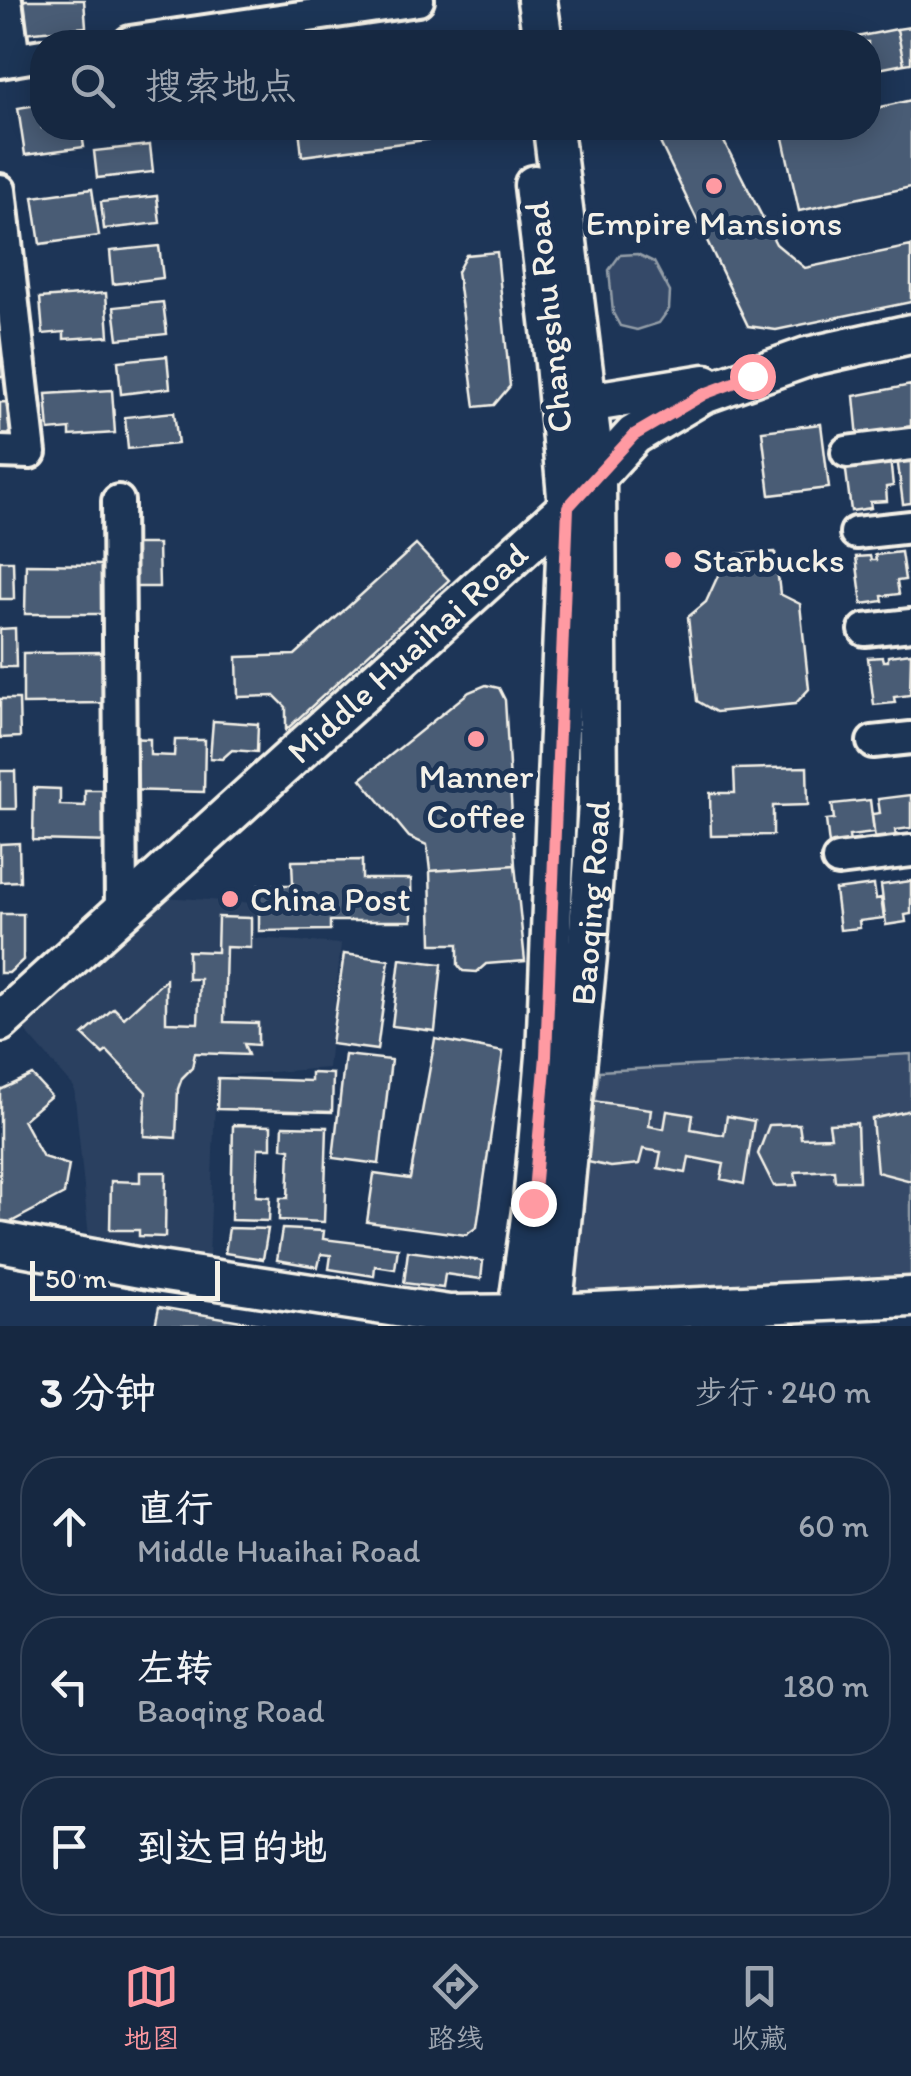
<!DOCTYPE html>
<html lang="zh">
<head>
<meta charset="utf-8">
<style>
  :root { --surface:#162841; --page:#23344c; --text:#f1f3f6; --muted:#9ea6b1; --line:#35445a; --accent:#ff9aa2 }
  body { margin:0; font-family:Itim,"LXGW WenKai TC",sans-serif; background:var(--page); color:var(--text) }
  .scale { position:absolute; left:30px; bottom:25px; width:190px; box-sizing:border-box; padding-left:10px; border:5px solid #f4f1e8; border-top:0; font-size:28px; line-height:35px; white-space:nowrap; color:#f4f1e8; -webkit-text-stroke:8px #1d3557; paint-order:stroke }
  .stop { position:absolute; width:30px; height:30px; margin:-22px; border:8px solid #ff9aa2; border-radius:50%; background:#fff }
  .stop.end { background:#ff9aa2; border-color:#fff; box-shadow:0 2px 10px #0008 }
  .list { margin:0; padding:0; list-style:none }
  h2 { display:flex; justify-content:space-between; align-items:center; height:130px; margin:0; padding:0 40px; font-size:42px }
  h2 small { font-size:32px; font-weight:400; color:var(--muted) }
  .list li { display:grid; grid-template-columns:65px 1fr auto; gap:30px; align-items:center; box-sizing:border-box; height:140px; margin:0 20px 20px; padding:0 20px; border:2px solid var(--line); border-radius:40px }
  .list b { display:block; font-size:38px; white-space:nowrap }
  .list p { margin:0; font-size:32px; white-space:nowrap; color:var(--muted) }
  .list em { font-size:32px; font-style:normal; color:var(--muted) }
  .icon { flex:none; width:55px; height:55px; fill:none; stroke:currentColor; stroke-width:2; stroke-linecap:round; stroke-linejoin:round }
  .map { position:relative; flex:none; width:911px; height:1326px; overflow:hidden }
  .search { position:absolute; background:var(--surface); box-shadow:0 5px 25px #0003; left:30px; right:30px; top:30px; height:110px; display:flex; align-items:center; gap:25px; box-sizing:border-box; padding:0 35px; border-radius:40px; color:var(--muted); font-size:38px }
  .sheet { height:610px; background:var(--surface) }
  nav { display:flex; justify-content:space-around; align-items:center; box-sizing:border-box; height:140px; border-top:2px solid var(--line); background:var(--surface); font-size:28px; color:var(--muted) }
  nav a { display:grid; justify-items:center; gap:5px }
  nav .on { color:var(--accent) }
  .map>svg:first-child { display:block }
  .built { fill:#2a4060 }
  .green { fill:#354a67; stroke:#949ea8; stroke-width:2.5 }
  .building { fill:#485b74; stroke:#f4f1e8; stroke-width:2.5 }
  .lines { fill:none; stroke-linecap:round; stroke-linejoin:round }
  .minor-casing { stroke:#f4f1e8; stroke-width:38 }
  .major-casing { stroke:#f4f1e8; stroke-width:45 }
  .minor { stroke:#1d3557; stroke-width:30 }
  .major { stroke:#1d3557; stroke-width:38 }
  .route { stroke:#ff9aa2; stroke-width:12 }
  .poi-dot { fill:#ff9aa2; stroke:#1d3557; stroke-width:4 }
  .labels { text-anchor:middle; stroke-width:10; stroke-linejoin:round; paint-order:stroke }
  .poi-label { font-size:35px; fill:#f4f1e8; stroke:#1d3557 }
  .street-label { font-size:35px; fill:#f4f1e8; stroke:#1d3557 }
</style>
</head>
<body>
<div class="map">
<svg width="911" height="1326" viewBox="0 0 911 1326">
  <rect width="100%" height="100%" fill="#1d3557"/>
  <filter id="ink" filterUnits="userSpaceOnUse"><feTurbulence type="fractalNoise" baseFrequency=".01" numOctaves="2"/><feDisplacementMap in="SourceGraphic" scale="20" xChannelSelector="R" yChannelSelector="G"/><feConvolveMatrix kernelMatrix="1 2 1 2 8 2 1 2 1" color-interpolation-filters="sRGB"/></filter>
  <g filter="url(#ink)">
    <!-- built -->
    <path class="built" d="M163,897l93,6 -1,35 86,6 -13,124 -112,8 -7,182 -120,-20 -15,-151 -54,-62z"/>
    <!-- green -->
    <path class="green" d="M637,254l17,8 16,30 -1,17 -10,14 -22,7 -17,-4 -7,-13 -4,-43 11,-15z
      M911,1054v225l-342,15 30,-223z"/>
    <!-- building -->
    <path class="building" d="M22,0h62l2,27 -62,6z
      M911,27v36l-7,1 -7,-35z
      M897,29l7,35 -36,7v-29h-37z
      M911,100v87l-112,24 -18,-82 87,-1v-18z
      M42,104v24h39l3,19 -59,8 -7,-47z
      M299,128h157l-8,9 -146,19z
      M653,128h64l59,116 29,24 106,-22v56l-135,28 -28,-4z
      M150,145l3,27 -56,6 -3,-27z
      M92,189l7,47 -59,8 -7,-47z
      M157,196l3,27 -56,6 -3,-27z
      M159,246l4,32 -50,6 -3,-33z
      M497,252l13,134 -16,19 -19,2 -18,-135 9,-17z
      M106,293l3,43 -45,3v-7l-21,2 -3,-36z
      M163,302l4,32 -49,5 -4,-32z
      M0,338h15l1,39h-16z
      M167,356l3,32 -49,6 -3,-33z
      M911,385v45l-53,8 -4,-42z
      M112,390l3,43 -45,3v-7l-21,2 -3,-37z
      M0,402l22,1v38h-22z
      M174,412l4,32 -50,5 -3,-32z
      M821,424l8,64 -59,7 -8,-64z
      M911,456v47l-8,1 -6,-47z
      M890,458l3,28 -7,1 1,14 -17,1 1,6 -20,3 -6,-48 14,-1v5l6,-1 -1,-5z
      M131,544h27l1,43h-28z
      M416,545l33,35 -163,150v-23l-11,-11 -37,1 -1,-40 58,-2z
      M775,552l5,42 20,10 9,85 -14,15 -79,8 -19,-11 -9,-84 18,-15 15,-33 16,-15z
      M901,552l4,28 -8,1 2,13 -17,2 1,5 -21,3 -6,-47 14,-1 1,4h5l-1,-5z
      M0,561h13l1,38h-14z
      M26,564l78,1v49h-79z
      M15,628l1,39h-16v-38z
      M106,652v51l-83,1v-51z
      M911,653l-1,42 -16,2 1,6 -21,2 -6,-47 14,-1 1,4h5v-5z
      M486,685l13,3 6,12 10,165 -85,6 -3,-26 -18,-8 -48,-58 108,-87z
      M0,699h19l1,38 -20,1z
      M213,721l45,3 -1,28 -25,-2 -10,9 -12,-1z
      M124,738l26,1v16l24,1 1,-16h30l-1,52 -81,-2z
      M807,767l1,38 -35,1v29l-62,1 -1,-43h25l-1,-24z
      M0,771h15l1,38h-16z
      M34,788l26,1v16l25,1v-16h30l-1,52 -81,-2z
      M911,795v33l-16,2 1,7 -21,3 -3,-26 8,-1 -2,-14z
      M870,800l4,33 -25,3 1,7 -21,2 -3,-25 8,-1 -2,-15z
      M19,843l1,38 -20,1v-38z
      M362,860v19h49l1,42h-82v9l-71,1v-46h34l-1,-24z
      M515,865l10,96 -39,3 -9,8 -14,-1 -5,-6v-21h-26l-2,-73z
      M911,881v33l-6,1 1,7 -20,3 -5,-40z
      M874,885l2,14 5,-1 3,20 -25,3 1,7 -20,2 -5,-40z
      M0,914h23v46l-14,13h-9z
      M218,917l33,1v30l-25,-1 -2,75 34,1v22l-14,-1 4,11 -53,-2 -3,15 -10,10 -4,11 -2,49 -32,-2 2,-44 -39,-41 -4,3 -20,-19 31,-27 10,10 42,-39v43l32,1 2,-44h-12v-28l29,1z
      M344,954l45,6 -12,90 -46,-6z
      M400,959l42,5 -7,67 -43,-5z
      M435,1039l68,13 -26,175 -11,8 -99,-13 7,-48 36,5z
      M345,1055l46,5 -12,104 -46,-6z
      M311,1073l22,1 -1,38 -115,-3 1,-31 93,3z
      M32,1075l19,21 -28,24 20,37 26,8 -5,29 -53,28 -11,-1v-131z
      M592,1101l59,8 -2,17 15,3 3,-18 26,4 -2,14 33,6 3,-19 27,5 -10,63 -23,-5 3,-15 -35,-7 -3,16 -28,-5 3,-16 -18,-3 -4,15 -28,3 -23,-5z
      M911,1110v71l-34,-9 -5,-53z
      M857,1123l2,58h-24l-1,-11 -39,2 2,13 -23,1 -16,-32 11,-29 30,-1 2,14 30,-1 -2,-13z
      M233,1125l38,1v22h-13l-2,48 14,1 -1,24 -38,-1z
      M283,1126l44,1 -3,95 -45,-2 1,-22h8l2,-49 -8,-1z
      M140,1172h26l-1,65 -26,-1v-6h-29l1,-49 29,1z
      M229,1228l39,1 -5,30 -38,-6z
      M282,1229l42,2 -1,8 75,9 -3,21 -20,-3 -1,10 -45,-7 2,-14 -10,-1 -3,13 -41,-7z
      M408,1251l75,10 -2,18 -36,-5 -2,14 -39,-5z
      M159,1307l106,18v1h-110z"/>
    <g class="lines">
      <defs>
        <path id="minor" d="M6,0l8,60
          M130,42l288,-42
          M0,62l42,-7
          M0,190l30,263 -30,-1
          M847,452l64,-8
          M118,501l3,412
          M856,533l55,-6
          M865,630l46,-5
          M873,742l38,-4
          M838,860l73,-9"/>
        <g id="major">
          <path d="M537,0l6,42"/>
          <path d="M587,403l118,-19"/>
          <path id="s1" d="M0,1022l568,-515 66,-72 69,-41 104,-37 104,-23"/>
          <path d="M0,1242l152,28 297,45 104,-1 358,-17"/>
          <path d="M516,1326l17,-123 13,-147 22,-549 -13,-144 -21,-178"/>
          <path id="s2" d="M551,1326l36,-370 11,-152 -2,-327 -43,-349"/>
        </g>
      </defs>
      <!-- minor casing -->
      <use href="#minor" class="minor-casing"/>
      <!-- major casing -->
      <use href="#major" class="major-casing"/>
      <!-- minor -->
      <use href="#minor" class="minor"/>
      <!-- major -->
      <use href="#major" class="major"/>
    </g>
  </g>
  <g class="lines" filter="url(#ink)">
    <!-- route -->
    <path class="route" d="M533,1203l13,-147 22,-549 66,-72 70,-41 48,-18"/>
  </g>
  <!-- markers -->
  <g class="poi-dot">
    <circle cx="714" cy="186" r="10"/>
    <circle cx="673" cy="560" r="10"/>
    <circle cx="476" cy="739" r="10"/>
    <circle cx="230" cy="899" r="10"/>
  </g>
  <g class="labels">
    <!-- poi labels -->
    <g class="poi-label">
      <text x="714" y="235">Empire Mansions</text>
      <text x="693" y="572" text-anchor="start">Starbucks</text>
      <text x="476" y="788">Manner<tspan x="476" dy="40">Coffee</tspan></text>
      <text x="250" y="911" text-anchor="start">China Post</text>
    </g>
    <!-- street labels -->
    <g class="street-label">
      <text transform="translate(548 317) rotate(-96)" y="12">Changshu Road</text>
      <text dy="12" stroke="none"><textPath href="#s1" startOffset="550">Middle Huaihai Road</textPath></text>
      <text dy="12" stroke="none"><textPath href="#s2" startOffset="425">Baoqing Road</textPath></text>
    </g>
  </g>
</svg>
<div class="scale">50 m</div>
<div class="stop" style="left:752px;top:376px"></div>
<div class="stop end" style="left:533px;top:1203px"></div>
<div class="search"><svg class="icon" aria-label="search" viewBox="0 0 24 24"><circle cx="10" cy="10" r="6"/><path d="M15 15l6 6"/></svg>搜索地点</div>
</div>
<section class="sheet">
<h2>3 分钟<small>步行 · 240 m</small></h2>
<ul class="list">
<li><svg class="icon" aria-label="ahead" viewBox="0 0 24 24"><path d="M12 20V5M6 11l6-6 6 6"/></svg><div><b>直行</b><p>Middle Huaihai Road</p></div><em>60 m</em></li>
<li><svg class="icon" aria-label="left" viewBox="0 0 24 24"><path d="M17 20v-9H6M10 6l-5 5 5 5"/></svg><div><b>左转</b><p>Baoqing Road</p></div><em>180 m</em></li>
<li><svg class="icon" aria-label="arrive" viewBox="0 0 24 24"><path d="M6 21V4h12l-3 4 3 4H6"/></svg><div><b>到达目的地</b></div></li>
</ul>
</section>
<nav>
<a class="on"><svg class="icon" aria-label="map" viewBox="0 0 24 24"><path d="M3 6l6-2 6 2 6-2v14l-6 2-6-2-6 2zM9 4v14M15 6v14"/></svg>地图</a>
<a><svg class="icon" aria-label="directions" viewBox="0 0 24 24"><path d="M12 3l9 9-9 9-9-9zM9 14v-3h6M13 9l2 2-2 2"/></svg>路线</a>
<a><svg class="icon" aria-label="saved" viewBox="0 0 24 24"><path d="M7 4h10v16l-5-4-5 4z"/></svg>收藏</a>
</nav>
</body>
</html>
